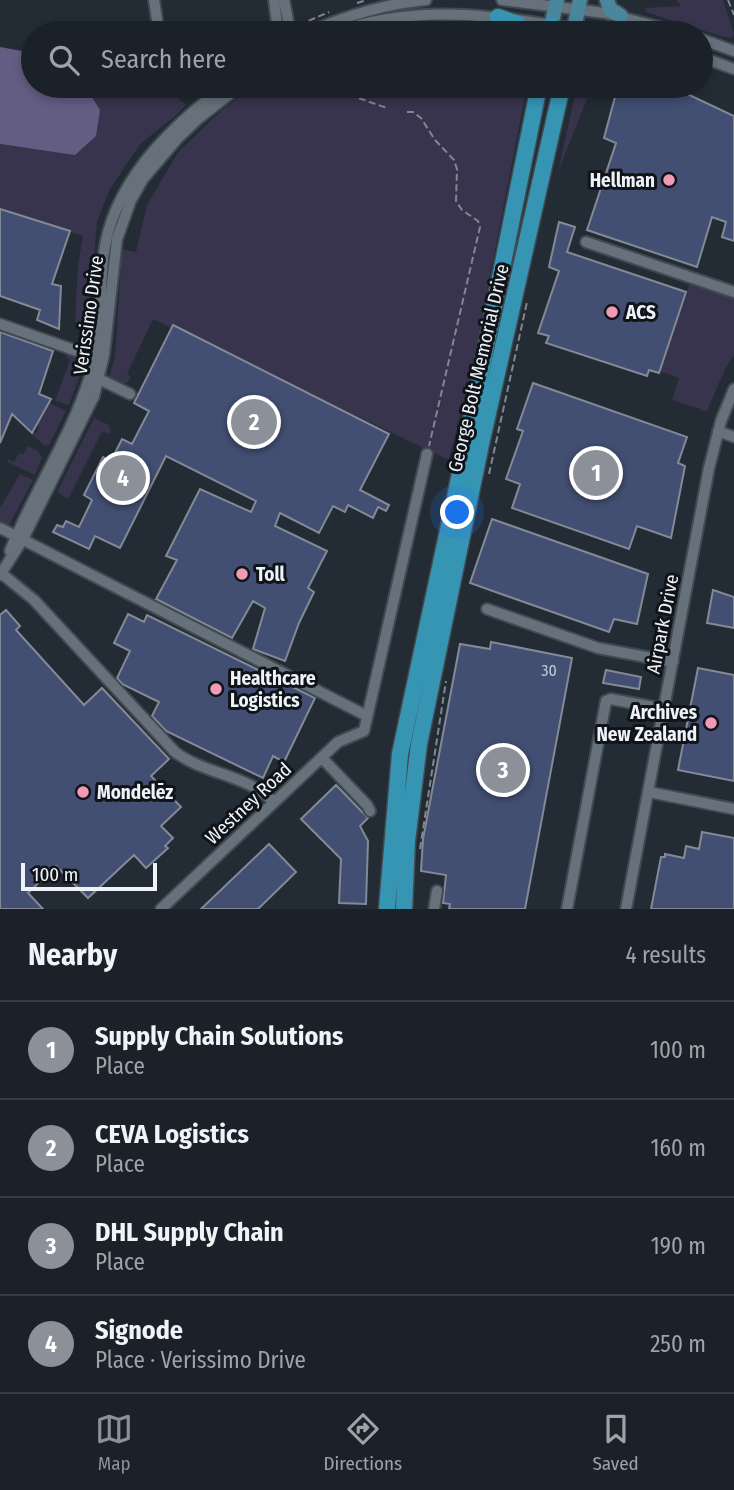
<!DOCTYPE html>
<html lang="en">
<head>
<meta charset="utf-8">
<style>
  :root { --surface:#1a2128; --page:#272e34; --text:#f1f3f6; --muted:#9fa3a8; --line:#383e45; --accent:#8c9099 }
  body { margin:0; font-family:"Fira Sans Condensed",sans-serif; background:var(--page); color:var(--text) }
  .scale { position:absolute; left:21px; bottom:18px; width:136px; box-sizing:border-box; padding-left:7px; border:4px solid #edf3f9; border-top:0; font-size:19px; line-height:24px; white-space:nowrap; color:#edf3f9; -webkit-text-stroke:5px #101418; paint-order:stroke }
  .you { position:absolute; left:458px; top:513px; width:24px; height:24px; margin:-18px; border:5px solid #fff; border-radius:50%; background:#1a73e8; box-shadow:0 0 0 10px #1a73e833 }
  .badge { display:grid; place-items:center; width:46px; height:46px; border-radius:50%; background:var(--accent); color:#fff; font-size:23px; font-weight:700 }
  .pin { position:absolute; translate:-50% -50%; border:4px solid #fff; box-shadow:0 2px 7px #0006 }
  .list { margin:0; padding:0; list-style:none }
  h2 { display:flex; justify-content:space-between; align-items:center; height:91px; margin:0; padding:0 28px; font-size:30px }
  h2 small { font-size:23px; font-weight:400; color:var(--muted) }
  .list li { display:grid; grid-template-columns:46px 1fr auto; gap:21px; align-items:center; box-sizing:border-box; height:98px; padding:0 28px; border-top:2px solid var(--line) }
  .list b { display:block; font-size:26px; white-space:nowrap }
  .list p { margin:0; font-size:23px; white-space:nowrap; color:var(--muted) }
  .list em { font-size:23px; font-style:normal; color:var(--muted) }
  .icon { flex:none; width:38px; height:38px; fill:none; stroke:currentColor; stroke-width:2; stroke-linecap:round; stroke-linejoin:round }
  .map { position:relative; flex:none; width:734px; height:909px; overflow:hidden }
  .search { position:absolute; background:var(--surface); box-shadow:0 4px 10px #0003; left:21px; right:21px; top:21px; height:77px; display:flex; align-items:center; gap:18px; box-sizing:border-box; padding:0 24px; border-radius:38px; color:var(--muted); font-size:26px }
  .sheet { height:483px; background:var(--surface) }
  nav { display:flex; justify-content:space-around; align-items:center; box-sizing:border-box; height:98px; border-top:2px solid var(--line); background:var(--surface); font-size:19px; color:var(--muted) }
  nav a { display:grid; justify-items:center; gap:4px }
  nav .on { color:var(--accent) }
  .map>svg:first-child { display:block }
  .green { fill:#38344e }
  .forest { fill:#635d83 }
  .building { fill:#424f72; stroke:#848996; stroke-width:2 }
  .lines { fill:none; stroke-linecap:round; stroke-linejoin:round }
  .minor-casing { stroke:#424a51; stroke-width:14 }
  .major-casing { stroke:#424a51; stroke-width:18 }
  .highway-casing { stroke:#424a51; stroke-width:19 }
  .path { stroke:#80878f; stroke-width:2; stroke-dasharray:7 3.5; stroke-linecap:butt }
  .minor { stroke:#66717b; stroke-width:10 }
  .major { stroke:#4a879d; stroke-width:14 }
  .highway { stroke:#3795b4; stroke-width:16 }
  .poi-dot { fill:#f09ab6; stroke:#101418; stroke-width:2.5 }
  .labels { text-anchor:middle; stroke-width:6; stroke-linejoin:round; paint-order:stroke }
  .number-label { font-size:16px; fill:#c2cad7 }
  .poi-label { font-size:19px; font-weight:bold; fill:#edf3f9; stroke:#101418; text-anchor:start }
  .street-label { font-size:19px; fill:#edf3f9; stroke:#101418 }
</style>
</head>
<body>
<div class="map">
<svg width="734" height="909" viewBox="0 0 734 909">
  <rect width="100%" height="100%" fill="#232c35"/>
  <!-- green -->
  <path class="green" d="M676,0h47l11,34 -3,4 -8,-1 -77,-25v-4l35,-2z
    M420,16c34,0 67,-1 96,17h-155z
    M85,86h80l21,19 -12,12 -34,27 -30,45 -13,32 -8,102 -14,-1 3,-56 5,-30 -83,-28v-64l17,3 83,-37z
    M255,86h272l-55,281 -23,93 -296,-141 -26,55 4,3 -4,6h-4l-14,-7 6,-19 7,-108 14,3 11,-47 32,-54 45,-43z
    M577,86h15l-34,86z
    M690,282l44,15v58l-8,12 -19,44h-6v-2l-29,-9 7,-22 -19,-7z
    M67,354l7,2 10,9 -15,40 -14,-4 15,-41 -4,-3z
    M47,402l19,9 -17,34h-5l-13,-11 1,-4 4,4 3,-7 -4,-2z
    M94,418l15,7 2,9 -9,-3 -34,68 -11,-7z
    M28,446l10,5 4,6 -7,18 -27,-13v-3l6,3 5,-9 4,2z
    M20,474l13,6 -24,45 -9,-3v-14z"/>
  <!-- forest -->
  <path class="forest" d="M0,47l33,6v33h52l15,24 -4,26 -21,19 -75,-11z"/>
  <!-- building -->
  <path class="building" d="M618,86h31l32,5 53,25v125l-12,-4 4,-15 -14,-5 -15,50 -110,-37 29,-87 -12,-5z
    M0,209l70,22 -18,53 9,2 -2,43 -22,-9 3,-10 -40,-14z
    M559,222l16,5 -8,25 119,40 -27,81 -10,-3 -2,6 -101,-33 3,-7 -11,-3 21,-62 -10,-4z
    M173,325l216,109 -29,56 29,15 -3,6 -8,-4 -5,11 -25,-13 -3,7 -12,-6 -14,27 -39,-20 -5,13 52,25 -19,37 6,4 -15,31 -14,38 -32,-12 12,-41 -12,-7 -21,37 -76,-39 21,-39 -11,-4 34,-67 51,23 5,-11 -90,-45 -46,92 -25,-12 -6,13 -36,-17 4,-7 6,2 3,-6 13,6 13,-27 -8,-5 19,-38 8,4 11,-22 10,5 17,-33 -15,-8z
    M0,332l53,19 -14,43 12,5 -19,34 -20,-19 -12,29z
    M533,383l154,54 -9,26 7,3 -14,72 -34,-12 -8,23 -117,-41 8,-24 -14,-5 17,-48 -6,-2z
    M492,519l156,55 -11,50 -23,-5 -5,13 -139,-49z
    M713,590l21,7v31l-27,-5z
    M6,610l14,16 -4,4 68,75 18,-17 67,71 -18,17 30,31 -20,19 12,12 -8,8 3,2 -22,20 -12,-13 -46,43 -32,-32 -28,27 15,16h-43v-294z
    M128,614l16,8 3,-7 168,83 -31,64 -11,-6 -10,22 -97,-47 -14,-15 7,-14 -37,-18 -5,-6 13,-27 -16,-8z
    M491,642l81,16 -47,251h-76l1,-5 -7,-1 3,-28 -25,-4 2,-32 37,-195 30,5z
    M698,668l36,7v106l-56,-11z
    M606,670l35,7 -2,12 -36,-6z
    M336,785l32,33 -8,8 8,15 -2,63 -27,-1 2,-44 -40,-40z
    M702,832l32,6v71h-83l10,-52h4v-3l19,4 2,-12 13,3z
    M269,844l27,28 -38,37h-57z"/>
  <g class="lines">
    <defs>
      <path id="minor" d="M154,0l5,33
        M274,0l3,24 4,9
        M284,0l5,26 4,7
        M502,0l103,13 77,20
        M307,33c38,-17 77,-29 119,-33
        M334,33c87,-33 176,-15 265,0
        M701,39l33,12
        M701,57l33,12
        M586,242l148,50
        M0,324l74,26 27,5
        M99,379l31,15
        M718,431l16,6
        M0,528l367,188
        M10,551c24,-60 61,-114 80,-175 12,-37 9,-78 13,-116 7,-75 66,-132 122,-174
        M1,573l33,27 141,152c31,23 71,22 99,50
        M0,575l23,-36 71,-143 10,-41 13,-116 14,-39 12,-21 34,-40 22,-21 41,-32
        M487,609l111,39 75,14
        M322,758l45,47 3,6
        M649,792l85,17
        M161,909l177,-167 26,-11 63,-277
        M434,909l3,-18
        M567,909l39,-208 5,-2 53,10
        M626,909l83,-441 12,-47 13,-32"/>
      <path id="major" d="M607,0l3,9 11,7
        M551,26l6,-26
        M574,29l6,-29"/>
      <path id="highway" d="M498,17l20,7 8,9
        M550,33l1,-7
        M573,33l1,-4
        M387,909l13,-155 56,-261 83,-407
        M404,909l3,-68 12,-97 62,-300 81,-358"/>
    </defs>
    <!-- minor casing -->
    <use href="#minor" class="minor-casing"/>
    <!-- major casing -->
    <use href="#major" class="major-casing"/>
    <!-- highway casing -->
    <use href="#highway" class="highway-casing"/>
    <!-- path -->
    <path class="path" d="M728,0l6,15
      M357,3l10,-3
      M299,25l30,-13
      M330,86l11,6 46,16
      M407,112h6l8,6 14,22 19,20 3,9 -1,32 6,9 16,11 2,6 -51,219
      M489,474l38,-172
      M420,849l26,-168"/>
    <!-- minor -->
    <use href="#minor" class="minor"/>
    <!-- major -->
    <use href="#major" class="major"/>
    <!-- highway -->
    <use href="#highway" class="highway"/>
  </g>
  <!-- markers -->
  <g class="poi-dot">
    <circle cx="669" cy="180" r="7"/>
    <circle cx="612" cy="312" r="7"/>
    <circle cx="242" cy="574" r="7"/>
    <circle cx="216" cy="689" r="7"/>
    <circle cx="711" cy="723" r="7"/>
    <circle cx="83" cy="792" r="7"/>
  </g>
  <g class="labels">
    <!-- number labels -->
    <g class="number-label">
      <text x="549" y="676">30</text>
    </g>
    <!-- poi labels -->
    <g class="poi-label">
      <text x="655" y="187" text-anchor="end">Hellman</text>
      <text x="626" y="319">ACS</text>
      <text x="256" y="581">Toll</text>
      <text x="230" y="685">Healthcare<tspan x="230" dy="22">Logistics</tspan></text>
      <text x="697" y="719" text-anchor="end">Archives<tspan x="697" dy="22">New Zealand</tspan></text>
      <text x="97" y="799">Mondelēz</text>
    </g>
    <!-- street labels -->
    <g class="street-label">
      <text transform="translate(88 315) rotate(-82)" y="7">Verissimo Drive</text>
      <text transform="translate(478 368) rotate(-77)" y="7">George Bolt Memorial Drive</text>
      <text transform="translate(662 624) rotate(-79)" y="7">Airpark Drive</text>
      <text transform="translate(248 803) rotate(-43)" y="7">Westney Road</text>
    </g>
  </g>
</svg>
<div class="scale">100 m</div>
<div class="you"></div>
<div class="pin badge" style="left:596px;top:473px">1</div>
<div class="pin badge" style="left:254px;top:422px">2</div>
<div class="pin badge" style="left:503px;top:770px">3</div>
<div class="pin badge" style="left:123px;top:478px">4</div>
<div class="search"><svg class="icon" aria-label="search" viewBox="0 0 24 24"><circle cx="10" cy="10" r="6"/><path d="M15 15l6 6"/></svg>Search here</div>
</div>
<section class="sheet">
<h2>Nearby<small>4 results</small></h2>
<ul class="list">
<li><span class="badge">1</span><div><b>Supply Chain Solutions</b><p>Place</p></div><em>100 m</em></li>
<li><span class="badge">2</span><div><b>CEVA Logistics</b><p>Place</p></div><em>160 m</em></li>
<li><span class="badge">3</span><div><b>DHL Supply Chain</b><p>Place</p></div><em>190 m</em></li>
<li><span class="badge">4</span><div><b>Signode</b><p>Place · Verissimo Drive</p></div><em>250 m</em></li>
</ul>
</section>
<nav>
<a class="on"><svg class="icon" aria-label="map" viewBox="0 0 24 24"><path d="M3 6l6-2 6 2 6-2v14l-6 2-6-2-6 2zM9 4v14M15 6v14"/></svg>Map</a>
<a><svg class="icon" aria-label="directions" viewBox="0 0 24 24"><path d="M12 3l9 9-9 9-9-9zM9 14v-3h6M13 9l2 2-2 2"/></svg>Directions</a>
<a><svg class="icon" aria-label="saved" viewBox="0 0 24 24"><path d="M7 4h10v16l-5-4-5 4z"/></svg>Saved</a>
</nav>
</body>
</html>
